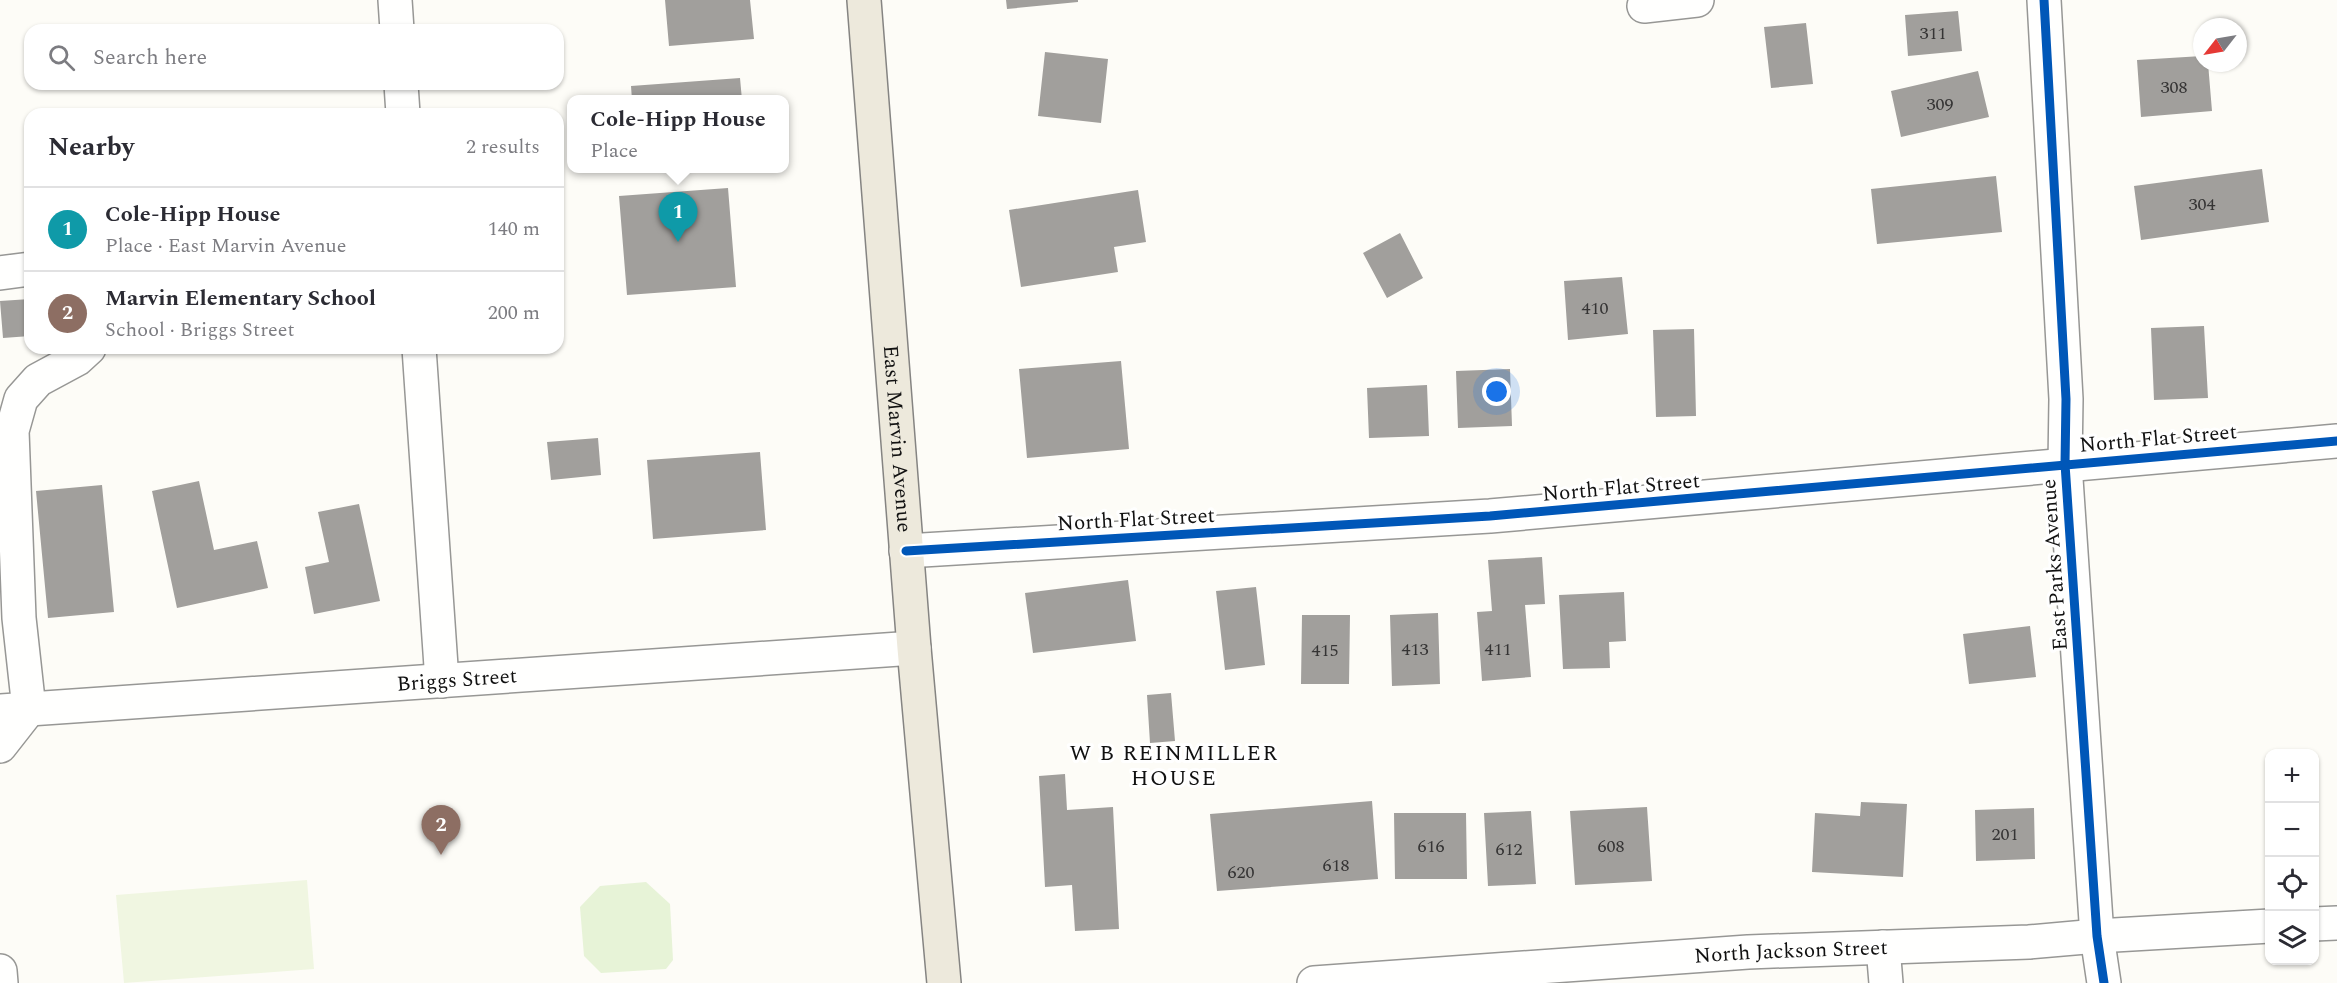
<!DOCTYPE html>
<html lang="en">
<head>
<meta charset="utf-8">
<style>
  :root { --surface:#fff; --page:#f2f2f3; --text:#2b2b33; --muted:#7c7c81; --line:#e1e1e2; --accent:#b45309 }
  body { margin:0; font-family:Spectral,serif; background:var(--page); color:var(--text) }
  .controls { position:absolute; right:18px; bottom:18px; display:grid; overflow:hidden; border-radius:12px; box-shadow:0 2px 4px #0004 }
  .controls button { width:54px; height:54px; display:grid; place-items:center; padding:0; border:0; border-bottom:2px solid var(--line); background:var(--surface); color:var(--text); font:30px sans-serif }
  .compass { position:absolute; left:2193px; top:18px; width:54px; height:54px; border-radius:50%; background:var(--surface); box-shadow:0 2px 4px #0004; rotate:239deg }
  .you { position:absolute; left:1497px; top:392px; width:21px; height:21px; margin:-15px; border:4px solid #fff; border-radius:50%; background:#1a73e8; box-shadow:0 0 0 9px #1a73e833 }
  .badge { display:grid; place-items:center; width:39px; height:39px; border-radius:50%; background:var(--accent); color:#fff; font-size:20px; font-weight:700 }
  .pin { position:absolute; translate:-50% -50px; filter:drop-shadow(0 2px 3px #0008) }
  .pin::after { content:''; position:absolute; top:32px; width:21px; height:18px; background:inherit; clip-path:polygon(0 0,100% 0,50% 100%) }
  .popup { position:absolute; left:567px; top:95px; width:222px; height:78px; box-sizing:border-box; display:grid; place-content:center; border-radius:12px; background:var(--surface); filter:drop-shadow(0 2px 4px #0005); font-size:20px; white-space:nowrap; color:var(--muted) }
  .popup b { font-size:22px; color:var(--text) }
  .popup::after { content:''; position:absolute; left:50%; top:100%; margin-left:-12px; border:12px solid transparent; border-top-color:var(--surface) }
  .list { margin:0; padding:0; list-style:none }
  h2 { display:flex; justify-content:space-between; align-items:center; height:78px; margin:0; padding:0 24px; font-size:26px }
  h2 small { font-size:20px; font-weight:400; color:var(--muted) }
  .list li { display:grid; grid-template-columns:39px 1fr auto; gap:18px; align-items:center; box-sizing:border-box; height:84px; padding:0 24px; border-top:2px solid var(--line) }
  .list b { display:block; font-size:22px; white-space:nowrap }
  .list p { margin:0; font-size:20px; white-space:nowrap; color:var(--muted) }
  .list em { font-size:20px; font-style:normal; color:var(--muted) }
  .icon { flex:none; width:33px; height:33px; fill:none; stroke:currentColor; stroke-width:2; stroke-linecap:round; stroke-linejoin:round }
  .map { position:relative; flex:none; width:2337px; height:983px; overflow:hidden }
  .search { position:absolute; background:var(--surface); box-shadow:0 2px 4px #0004; left:24px; top:24px; width:540px; height:66px; display:flex; align-items:center; gap:15px; box-sizing:border-box; padding:0 21px; border-radius:18px; color:var(--muted); font-size:22px }
  .panel { position:absolute; background:var(--surface); box-shadow:0 2px 4px #0004; left:24px; top:108px; width:540px; height:246px; border-radius:18px }
  .map>svg:first-child { display:block }
  .green { fill:#e7f3d7 }
  .pitch { fill:#f0f6e1 }
  .building { fill:#a19f9c }
  .lines { fill:none; stroke-linecap:round; stroke-linejoin:round }
  .minor-casing { stroke:#979795; stroke-width:36 }
  .major-casing { stroke:#858482; stroke-width:36 }
  .minor { stroke:#fffffe; stroke-width:33 }
  .major { stroke:#ede9dc; stroke-width:33 }
  .cycleway-casing { stroke:#fff; stroke-width:13 }
  .cycleway { stroke:#0057b8; stroke-width:9 }
  .labels { text-anchor:middle; stroke-width:6; stroke-linejoin:round; paint-order:stroke }
  .number-label { font-size:18px; fill:#353434 }
  .street-label { font-size:21px; fill:#111; stroke:#fff }
  .neighbourhood-label { font-size:22px; letter-spacing:1.5px; fill:#111; stroke:#fff }
</style>
</head>
<body>
<div class="map">
<svg width="2337" height="983" viewBox="0 0 2337 983">
  <rect width="100%" height="100%" fill="#fdfcf7"/>
  <!-- green -->
  <path class="green" d="M646,882l24,22 3,56 -7,9 -65,4 -17,-17 -4,-49 20,-21z"/>
  <!-- pitch -->
  <path class="pitch" d="M307,880l7,89 -190,14 -8,-88z"/>
  <!-- building -->
  <path class="building" d="M665,0h85l4,39 -85,7z
    M1006,0h72v2l-71,7z
    M1958,11l4,40 -54,5 -3,-41z
    M1806,23l7,61 -42,4 -7,-61z
    M544,25v5h-39v-3z
    M1045,52l63,7 -7,64 -63,-7z
    M2202,56v7h6l4,48 -71,6 -4,-57z
    M1978,71l11,46 -88,20 -10,-46z
    M740,78l2,22h-110l-1,-14z
    M2262,169l7,53 -128,18 -7,-54z
    M1996,176l6,56 -125,12 -6,-55z
    M728,188l8,99 -109,8 -8,-99z
    M1138,190l8,52 -32,5 4,25 -97,15 -12,-77z
    M1400,233l23,45 -36,20 -24,-45z
    M1622,277l6,57 -60,6 -4,-59z
    M30,299v37l-27,2 -3,-37z
    M2204,326l4,72 -54,2 -3,-72z
    M1694,329l2,87 -40,1 -3,-87z
    M1121,361l8,88 -102,9 -8,-89z
    M1510,369l2,57 -54,2 -2,-57z
    M1427,385l2,51 -60,2 -2,-50z
    M598,438l3,37 -50,5 -4,-38z
    M760,452l6,78 -113,9 -6,-79z
    M199,481l15,69 43,-9 11,47 -91,20 -25,-117z
    M102,485l12,127 -66,6 -12,-127z
    M359,504l21,97 -66,13 -9,-47 24,-5 -11,-50z
    M1542,557l3,47 -20,1 6,72 -49,4 -5,-69 15,-1 -4,-51z
    M1128,580l8,61 -103,12 -8,-60z
    M1256,587l9,78 -40,5 -9,-79z
    M1624,592l2,49 -17,1 1,26 -47,1 -4,-74z
    M1438,613l2,71 -48,2 -2,-71z
    M1302,615h48l-1,69h-48z
    M2030,626l6,51 -67,7 -6,-50z
    M1171,693l4,48 -25,2 -3,-48z
    M1065,774l2,36 46,-3 6,122 -44,2 -3,-46 -27,2 -6,-111z
    M1372,801l6,78 -161,12 -7,-77z
    M1861,802l46,2 -4,73 -91,-5 3,-59 45,3z
    M1647,807l5,74 -77,4 -5,-74z
    M2034,808l1,51 -59,2 -1,-51z
    M1531,811l5,73 -48,2 -4,-73z
    M1394,813h72l1,66h-72z"/>
  <g class="lines">
    <defs>
      <g id="minor">
        <path d="M395,0l2,30"/>
        <path d="M2044,0l22,399 -1,65 32,472 7,47"/>
        <path d="M1644,6l53,-6"/>
        <path d="M401,84l2,30"/>
        <path d="M0,273l30,-4"/>
        <path d="M419,348l23,333"/>
        <path d="M906,551l584,-35 847,-75"/>
        <path id="s1" d="M0,711l914,-63"/>
        <path d="M0,746l29,-37 -10,-91 -7,-187 9,-32 17,-19 39,-21 12,-11"/>
        <path d="M2314,924l23,-1"/>
        <path d="M1883,947l3,36"/>
        <path d="M0,971l1,12"/>
        <path id="s2" d="M1314,983l434,-31 281,-10 68,-6 173,-10"/>
      </g>
      <g id="major">
        <path id="s3" d="M864,0l50,648 30,335"/>
      </g>
    </defs>
    <!-- minor casing -->
    <use href="#minor" class="minor-casing"/>
    <!-- major casing -->
    <use href="#major" class="major-casing"/>
    <!-- minor -->
    <use href="#minor" class="minor"/>
    <!-- major -->
    <use href="#major" class="major"/>
    <defs>
      <path id="cycleway" d="M2044,0l22,399 -1,65 32,472 7,47
        M906,551l584,-35 847,-75"/>
    </defs>
    <!-- cycleway casing -->
    <use href="#cycleway" class="cycleway-casing"/>
    <!-- cycleway -->
    <use href="#cycleway" class="cycleway"/>
  </g>
  <g class="labels">
    <!-- number labels -->
    <g class="number-label">
      <text x="1933" y="39">311</text>
      <text x="2174" y="93">308</text>
      <text x="1940" y="110">309</text>
      <text x="2202" y="210">304</text>
      <text x="1595" y="314">410</text>
      <text x="1415" y="655">413</text>
      <text x="1498" y="655">411</text>
      <text x="1325" y="656">415</text>
      <text x="2005" y="840">201</text>
      <text x="1431" y="852">616</text>
      <text x="1611" y="852">608</text>
      <text x="1509" y="855">612</text>
      <text x="1336" y="871">618</text>
      <text x="1241" y="878">620</text>
    </g>
    <!-- street labels -->
    <g class="street-label">
      <text dy="7" stroke="none"><textPath href="#s3" startOffset="440">East Marvin Avenue</textPath></text>
      <text transform="translate(2158 438) rotate(-5)" y="7">North Flat Street</text>
      <text transform="translate(1621 487) rotate(-5)" y="7">North Flat Street</text>
      <text transform="translate(1136 519) rotate(-3)" y="7">North Flat Street</text>
      <text transform="translate(2054 565) rotate(-94)" y="7">East Parks Avenue</text>
      <text dy="7" stroke="none"><textPath href="#s1" startOffset="458">Briggs Street</textPath></text>
      <text dy="7" stroke="none"><textPath href="#s2" startOffset="478">North Jackson Street</textPath></text>
    </g>
    <!-- neighbourhood labels -->
    <g class="neighbourhood-label">
      <text x="1174" y="760">W B REINMILLER<tspan x="1174" dy="25">HOUSE</tspan></text>
    </g>
  </g>
</svg>
<div class="controls">
<button>+</button>
<button>−</button>
<button><svg class="icon" aria-label="locate" viewBox="0 0 24 24"><circle cx="12" cy="12" r="6"/><path d="M12 2v4M12 18v4M2 12h4M18 12h4"/></svg></button>
<button><svg class="icon" aria-label="layers" viewBox="0 0 24 24"><path d="M12 4l9 5-9 5-9-5zM3 14l9 5 9-5"/></svg></button>
</div>
<svg class="compass" viewBox="-18 -18 36 36"><path d="M0-13l5 13h-10z" fill="#e53935"/><path d="M0 13l5-13h-10z" fill="#7c7c81"/></svg>
<div class="you"></div>
<div class="pin badge" style="left:678px;top:242px;background:#0f9aa8">1</div>
<div class="popup"><b>Cole-Hipp House</b>Place</div>
<div class="pin badge" style="left:441px;top:855px;background:#8d6e63">2</div>
<div class="search"><svg class="icon" aria-label="search" viewBox="0 0 24 24"><circle cx="10" cy="10" r="6"/><path d="M15 15l6 6"/></svg>Search here</div>
<section class="panel">
<h2>Nearby<small>2 results</small></h2>
<ul class="list">
<li><span class="badge" style="background:#0f9aa8">1</span><div><b>Cole-Hipp House</b><p>Place · East Marvin Avenue</p></div><em>140 m</em></li>
<li><span class="badge" style="background:#8d6e63">2</span><div><b>Marvin Elementary School</b><p>School · Briggs Street</p></div><em>200 m</em></li>
</ul>
</section>
</div>
</body>
</html>
